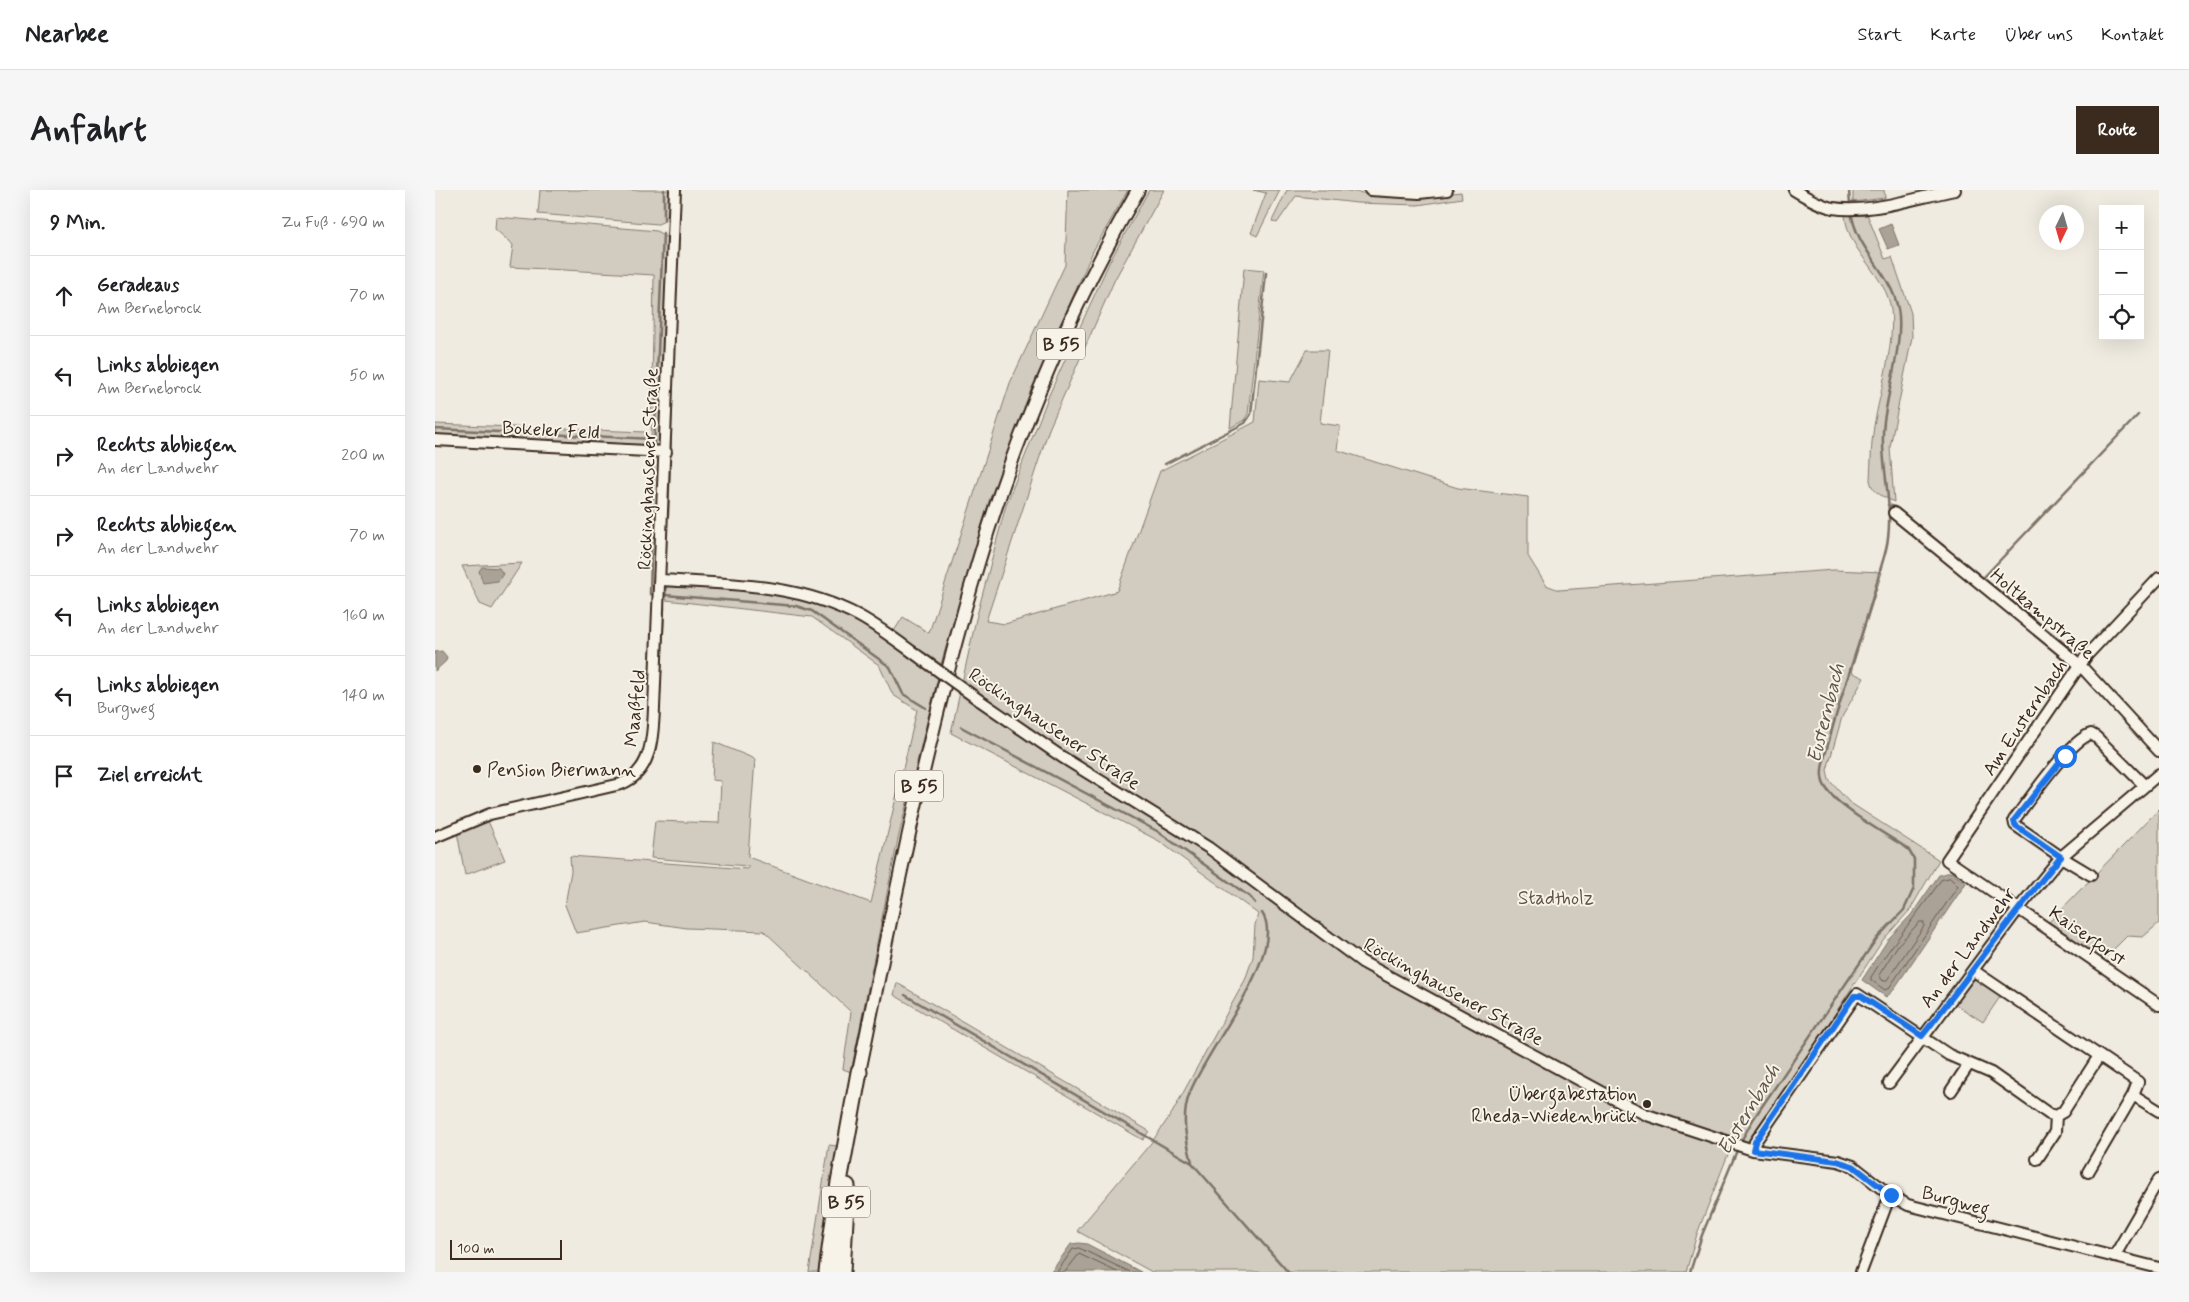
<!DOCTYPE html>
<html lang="de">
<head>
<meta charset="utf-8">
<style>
  :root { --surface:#fff; --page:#f6f6f6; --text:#202124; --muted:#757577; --line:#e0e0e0; --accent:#3b2a1e }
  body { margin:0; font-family:Mynerve,sans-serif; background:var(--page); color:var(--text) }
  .controls { position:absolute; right:15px; top:15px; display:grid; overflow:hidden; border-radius:0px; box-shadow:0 5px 20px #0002 }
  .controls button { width:45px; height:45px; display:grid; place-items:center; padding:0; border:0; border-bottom:1px solid var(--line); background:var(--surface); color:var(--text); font:25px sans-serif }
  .compass { position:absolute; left:1604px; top:15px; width:45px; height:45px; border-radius:50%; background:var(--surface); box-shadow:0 5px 20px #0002; rotate:185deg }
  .scale { position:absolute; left:15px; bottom:12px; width:112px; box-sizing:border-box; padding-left:5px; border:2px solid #3b2a1e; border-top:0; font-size:14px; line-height:18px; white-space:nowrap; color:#3b2a1e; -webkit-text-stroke:4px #f7f3e8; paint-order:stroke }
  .stop { position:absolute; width:15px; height:15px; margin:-11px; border:4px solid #1a73e8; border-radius:50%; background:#fff }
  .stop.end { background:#1a73e8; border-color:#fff; box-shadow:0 1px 5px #0008 }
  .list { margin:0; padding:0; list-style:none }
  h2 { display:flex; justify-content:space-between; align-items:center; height:65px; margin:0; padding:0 20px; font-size:21px }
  h2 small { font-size:16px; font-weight:400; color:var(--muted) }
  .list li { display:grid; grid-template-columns:32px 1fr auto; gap:15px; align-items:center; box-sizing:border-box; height:80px; padding:0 20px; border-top:1px solid var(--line) }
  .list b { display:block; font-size:19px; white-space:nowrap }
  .list p { margin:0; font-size:16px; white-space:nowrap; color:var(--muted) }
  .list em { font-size:16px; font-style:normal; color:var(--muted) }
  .icon { flex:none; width:28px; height:28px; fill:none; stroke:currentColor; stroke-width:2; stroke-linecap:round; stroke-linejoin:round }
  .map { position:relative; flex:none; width:1724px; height:1082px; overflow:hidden; border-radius:0px }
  header { display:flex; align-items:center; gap:30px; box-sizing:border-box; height:70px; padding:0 25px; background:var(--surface); border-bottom:1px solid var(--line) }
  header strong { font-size:24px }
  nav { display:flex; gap:28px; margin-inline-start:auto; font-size:18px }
  .intro { display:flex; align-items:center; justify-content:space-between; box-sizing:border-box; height:120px; padding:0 30px }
  h1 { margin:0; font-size:35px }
  .button { padding:12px 22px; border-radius:0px; background:var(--accent); color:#fff; font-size:18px; font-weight:700 }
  main { display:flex; gap:30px; padding:0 30px }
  aside { flex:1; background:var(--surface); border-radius:0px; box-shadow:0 5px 20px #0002 }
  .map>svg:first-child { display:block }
  .green { fill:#d1cbc0; stroke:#867a6f }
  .water { fill:#aaa296; stroke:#7e7266 }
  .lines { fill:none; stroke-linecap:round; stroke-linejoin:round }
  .shore { stroke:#675a4e; stroke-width:1 }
  .stream { stroke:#7e7266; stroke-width:2.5 }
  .minor-casing { stroke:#3b2a1e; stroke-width:14 }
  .major-casing { stroke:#3b2a1e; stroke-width:16 }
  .highway-casing { stroke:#3b2a1e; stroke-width:19 }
  .minor { stroke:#f7f3e8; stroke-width:10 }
  .major { stroke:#f7f3e8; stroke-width:12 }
  .highway { stroke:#f7f3e8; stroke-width:15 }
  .minor-bridge-casing { stroke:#3b2a1e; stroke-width:14; stroke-linecap:butt }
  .minor-bridge { stroke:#f7f3e8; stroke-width:10 }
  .route { stroke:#1a73e8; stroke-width:6 }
  .poi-dot { fill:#3b2a1e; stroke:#f7f3e8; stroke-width:2 }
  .labels { text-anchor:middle; stroke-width:4; stroke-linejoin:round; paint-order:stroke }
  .shield { fill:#f7f3e8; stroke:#73665b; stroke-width:1 }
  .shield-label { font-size:18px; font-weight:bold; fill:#3b2a1e }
  .street-label { font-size:19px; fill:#3b2a1e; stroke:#f7f3e8 }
  .poi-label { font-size:19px; fill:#3b2a1e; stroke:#f7f3e8; text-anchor:start }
  .park-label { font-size:19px; fill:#605246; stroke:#f7f3e8 }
  .water-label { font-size:20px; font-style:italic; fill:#625448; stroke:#f7f3e8 }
</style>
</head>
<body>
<header>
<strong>Nearbee</strong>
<nav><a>Start</a><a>Karte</a><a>Über uns</a><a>Kontakt</a></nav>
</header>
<div class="intro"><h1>Anfahrt</h1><a class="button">Route</a></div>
<main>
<aside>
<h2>9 Min.<small>Zu Fuß · 690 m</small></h2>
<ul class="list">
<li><svg class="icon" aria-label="ahead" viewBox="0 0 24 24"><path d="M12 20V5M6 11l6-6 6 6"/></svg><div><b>Geradeaus</b><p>Am Bernebrock</p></div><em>70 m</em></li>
<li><svg class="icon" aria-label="left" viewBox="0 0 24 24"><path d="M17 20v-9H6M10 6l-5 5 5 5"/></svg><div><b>Links abbiegen</b><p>Am Bernebrock</p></div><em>50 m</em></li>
<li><svg class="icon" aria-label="right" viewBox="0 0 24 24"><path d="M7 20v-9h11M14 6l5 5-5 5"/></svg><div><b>Rechts abbiegen</b><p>An der Landwehr</p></div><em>200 m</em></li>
<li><svg class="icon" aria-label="right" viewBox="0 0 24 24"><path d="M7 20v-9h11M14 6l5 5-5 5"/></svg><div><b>Rechts abbiegen</b><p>An der Landwehr</p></div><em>70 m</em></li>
<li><svg class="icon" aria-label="left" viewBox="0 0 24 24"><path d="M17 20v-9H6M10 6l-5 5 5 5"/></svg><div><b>Links abbiegen</b><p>An der Landwehr</p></div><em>160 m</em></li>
<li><svg class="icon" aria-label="left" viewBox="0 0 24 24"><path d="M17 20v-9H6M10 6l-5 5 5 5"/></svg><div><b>Links abbiegen</b><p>Burgweg</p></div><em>140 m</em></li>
<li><svg class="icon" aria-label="arrive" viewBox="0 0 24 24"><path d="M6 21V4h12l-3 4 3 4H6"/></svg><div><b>Ziel erreicht</b></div></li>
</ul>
</aside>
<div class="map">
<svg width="1724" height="1082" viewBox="0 0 1724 1082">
  <rect width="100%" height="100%" fill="#efebe0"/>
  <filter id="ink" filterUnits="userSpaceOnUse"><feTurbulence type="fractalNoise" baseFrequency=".02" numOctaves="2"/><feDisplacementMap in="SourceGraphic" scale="10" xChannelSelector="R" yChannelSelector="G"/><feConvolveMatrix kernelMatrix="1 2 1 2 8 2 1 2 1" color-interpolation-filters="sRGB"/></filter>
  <g filter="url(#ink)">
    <!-- green -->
    <path class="green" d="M105,0h130l-1,29 -11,5 -120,-10z
      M633,0h60l-35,61 -60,137 -44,113 -48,163 -47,-33 9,-14 26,16 81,-250 55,-118z
      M714,0h15l-49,89 -66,150 -63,192 19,3 112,-33 43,-120 95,-49 4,-43 31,3 17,-32h21l-8,73 20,3 -3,24 121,38 70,9v59l18,29 13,5 275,-20 48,2 -31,100 13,6 -22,39 -15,53 2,10 20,22 90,58 -29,50 -27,30 -133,204 -16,-5 -37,95 -11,38h-534l-75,-41 74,-88 21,-30 73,-133 8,-23 2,-32 3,-11 -99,-73 -208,-108 25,-114 30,-114 43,-110 60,-132z
      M818,0h27l-23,46 -6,-3 15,-40z
      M852,0h55l35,5 41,2 43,-5 1,6 -44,7 -61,-2 -61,-7 -19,27 -5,-2z
      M1418,0h31l1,8 -32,4z
      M1432,24l18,45 7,-2 19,56 1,24 -22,110 4,55c-11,-6 -22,-9 -24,-22 1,-18 1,-36 4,-54 6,-34 21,-83 17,-116 -4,-35 -43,-57 -46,-95z
      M61,27l161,14 13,9 -7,206 -12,-1 3,-170 -144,-8 3,-22 -18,-16z
      M809,78l20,2 -16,144 -4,6 -14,8z
      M0,234l211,8 1,13 -212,-9z
      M87,373l-30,46 -12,-5 -18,-38z
      M232,395c64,4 128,5 187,34 30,15 57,38 84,58l-40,162 -47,233 -8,-3 8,-57 -87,-81 -77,-3 -42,-6 -69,11 -11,-28 6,-34 -1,-15 178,13v-3l-97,-8 4,-37 64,2 2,-42 -9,-1 2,-38 41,17 -7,98 123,46 46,-193 -24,-15 -14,-30 -67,-48 -146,-17z
      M1724,619v114l-16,14 -16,-1 -24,24 -54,-38z
      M53,631l17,39 -40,15 -8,-43z
      M1543,789l24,15 -19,28 -28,-18 18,-24z
      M462,793l252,148 -6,9 -249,-145z
      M394,955l8,1 -19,126h-9z"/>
    <!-- water -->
    <path class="water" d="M1456,34l8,21 -11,4 -9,-20z
      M47,377l17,1 4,6 -5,7 -15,2 -4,-12z
      M7,461l5,6 -1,4 -11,10v-19z
      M1516,682l15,11 -74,109 -6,5 -24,-17 27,-42 22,-23 28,-40z
      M644,1053l8,1 54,28h-90l20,-28z"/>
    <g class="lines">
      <!-- shore -->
      <path class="shore" d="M1515,688l8,8 -69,102 -4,2 -14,-10v-3c21,-34 48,-64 70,-97z
        M1485,732h4v4l-37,54 -4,1 -4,-6 19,-30z
        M622,1082l16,-23 6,-1 51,24
        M630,1082l14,-18 38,18"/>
      <!-- stream -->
      <path class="stream" d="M1414,0l1,16
        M229,29v-29
        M0,239l219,10
        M219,257l9,-214
        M219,265l-4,139h5
        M730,274l80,-41 6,-9 15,-141
        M1453,315l7,2 51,41
        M233,326l8,-239
        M1520,365l28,23 155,-163
        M1548,388l92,74
        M230,405l131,11 16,5 78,56 13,27 23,14
        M224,522l5,-105
        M526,537l196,104 93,66 5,6
        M470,805l287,168 96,109
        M1305,953l14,-25 123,-180 27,-28 10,-22v-29l-6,-10c-20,-14 -78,-45 -85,-67 -4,-12 3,-29 6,-41 14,-55 35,-108 49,-163 3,-13 9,-27 10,-40 5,-39 -9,-78 -4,-117 4,-30 20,-83 14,-112 -7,-37 -42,-59 -47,-98
        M757,972c-6,-22 -11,-44 -3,-67 12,-39 100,-143 73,-182
        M1255,1082l12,-37 36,-87"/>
      <defs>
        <path id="minor" d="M935,0l49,3 28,-3
          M1359,0c12,7 25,15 39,18 36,6 86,-11 122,-18
          M0,250l231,12
          M1459,323l186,152 79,86
          M1724,388l-72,77 -140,205 212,145
          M225,390c68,4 137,3 199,36 22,12 42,28 63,43
          M544,510l83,57 147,91 153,114 260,141 25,12 106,35 85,11 15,5 37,29 18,10 251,63
          M0,647l55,-23 131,-30c31,-12 32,-48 33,-76l21,-518
          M1656,685l-30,-18 -46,-32 -1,-5c15,-20 56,-80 77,-86l5,3 48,48
          M1539,781l164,111 -5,13 -45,77
          M1454,893l130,-175 42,-51 98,-83
          M1516,901l18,-27
          M1698,905l26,16
          M1318,960l2,-8 102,-148 92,61 42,18 58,41 7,2 7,-4 36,-56
          M1602,969l18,-27 1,-16
          M1679,1067l45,-78
          M1426,1082l29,-77"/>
        <path id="major" d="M424,882c35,-171 69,-342 119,-509 38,-129 93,-256 160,-373"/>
        <path id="highway" d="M392,1082l12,-90 20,-110
          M407,1082l5,-86"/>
      </defs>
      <!-- minor casing -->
      <use href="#minor" class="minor-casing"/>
      <!-- major casing -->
      <use href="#major" class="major-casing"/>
      <!-- highway casing -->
      <use href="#highway" class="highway-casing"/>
      <!-- minor -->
      <use href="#minor" class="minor"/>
      <!-- major -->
      <use href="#major" class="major"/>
      <!-- highway -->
      <use href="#highway" class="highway"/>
      <defs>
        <path id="minor-bridge" d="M487,469l57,41"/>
      </defs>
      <!-- minor-bridge casing -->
      <use href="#minor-bridge" class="minor-bridge-casing"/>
      <!-- minor-bridge -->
      <use href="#minor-bridge" class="minor-bridge"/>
    </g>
  </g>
  <g class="lines" filter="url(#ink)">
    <!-- route -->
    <path class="route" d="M1456,1005l-38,-29 -16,-5 -84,-11 2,-8 99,-146h7l61,40c47,-59 90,-122 139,-179l-46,-32 -1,-5 51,-64"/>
  </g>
  <!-- markers -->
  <g class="poi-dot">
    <circle cx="42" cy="579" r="5"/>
    <circle cx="1212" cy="914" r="5"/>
  </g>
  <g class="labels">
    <!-- shield labels -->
    <g class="shield">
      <rect x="602" y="138.5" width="48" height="31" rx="4"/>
      <rect x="460" y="580.5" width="48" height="31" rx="4"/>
      <rect x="387" y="996.5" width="48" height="31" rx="4"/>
    </g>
    <g class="shield-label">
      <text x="626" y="160">B 55</text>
      <text x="484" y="602">B 55</text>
      <text x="411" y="1018">B 55</text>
    </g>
    <!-- street labels -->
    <g class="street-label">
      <text transform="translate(116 239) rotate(3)" y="7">Bokeler Feld</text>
      <text transform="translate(212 279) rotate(-88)" y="7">Röckinghausener Straße</text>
      <text transform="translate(1608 423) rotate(40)" y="7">Holtkampstraße</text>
      <text transform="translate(199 518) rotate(-84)" y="7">Maaßfeld</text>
      <text transform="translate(1589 527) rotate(-56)" y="7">Am Eusternbach</text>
      <text transform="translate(620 538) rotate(34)" y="7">Röckinghausener Straße</text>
      <text transform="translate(1653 745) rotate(35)" y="7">Kaiserforst</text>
      <text transform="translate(1532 757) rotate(-53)" y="7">An der Landwehr</text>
      <text transform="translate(1019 801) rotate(29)" y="7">Röckinghausener Straße</text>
      <text transform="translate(1521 1010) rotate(15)" y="7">Burgweg</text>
    </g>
    <!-- poi labels -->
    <g class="poi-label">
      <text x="52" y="586">Pension Biermann</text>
      <text x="1202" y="910" text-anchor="end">Übergabestation<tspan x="1202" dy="22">Rheda-Wiedenbrück</tspan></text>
    </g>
    <!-- park labels -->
    <g class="park-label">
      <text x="1121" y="714">Stadtholz</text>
    </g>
    <!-- water labels -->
    <g class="water-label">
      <text transform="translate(1390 523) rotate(-76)" y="7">Eusternbach</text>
      <text transform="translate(1313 919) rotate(-59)" y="7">Eusternbach</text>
    </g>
  </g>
</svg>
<div class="controls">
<button>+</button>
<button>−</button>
<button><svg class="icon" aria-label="locate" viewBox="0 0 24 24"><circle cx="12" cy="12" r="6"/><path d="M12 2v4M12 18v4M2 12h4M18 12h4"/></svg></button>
</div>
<svg class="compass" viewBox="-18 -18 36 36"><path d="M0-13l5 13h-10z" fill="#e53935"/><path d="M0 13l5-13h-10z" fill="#757577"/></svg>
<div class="scale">100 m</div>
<div class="stop" style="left:1630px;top:566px"></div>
<div class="stop end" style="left:1456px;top:1005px"></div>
</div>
</main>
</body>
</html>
